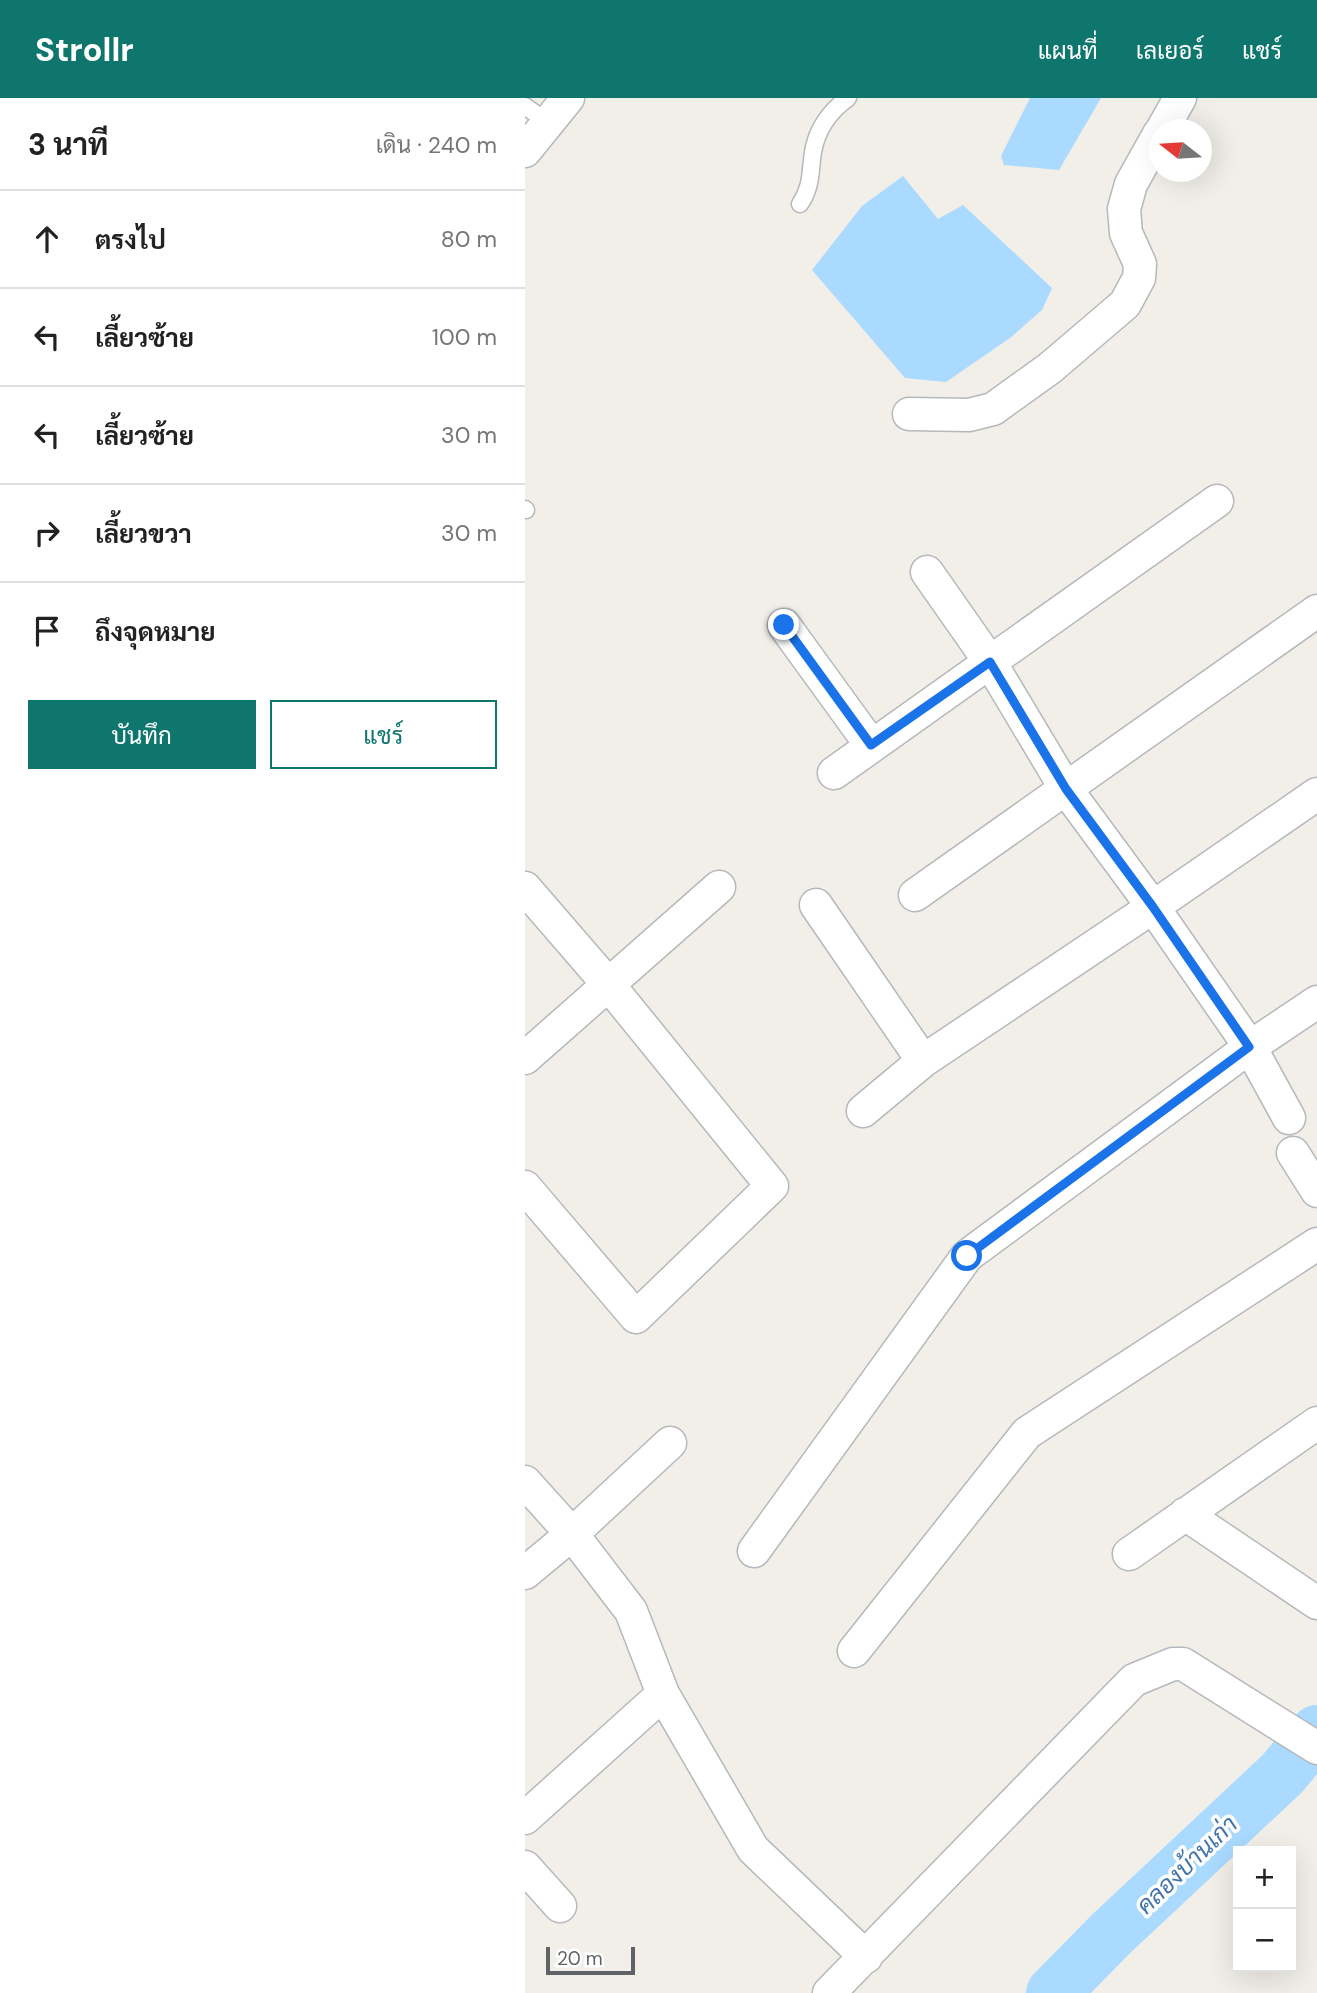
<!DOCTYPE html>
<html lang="th">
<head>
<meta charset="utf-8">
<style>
  :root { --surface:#fff; --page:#f2f2f2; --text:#222; --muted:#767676; --line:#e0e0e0; --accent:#0f766e }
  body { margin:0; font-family:"DM Sans",Sarabun,sans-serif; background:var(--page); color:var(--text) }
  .controls { position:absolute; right:21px; bottom:21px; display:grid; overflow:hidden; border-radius:0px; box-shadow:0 7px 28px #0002 }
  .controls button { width:63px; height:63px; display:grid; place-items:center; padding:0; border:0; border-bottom:2px solid var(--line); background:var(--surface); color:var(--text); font:35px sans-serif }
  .compass { position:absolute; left:624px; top:21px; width:63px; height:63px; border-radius:50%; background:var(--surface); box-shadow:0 7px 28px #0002; rotate:287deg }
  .scale { position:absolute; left:21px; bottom:18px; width:89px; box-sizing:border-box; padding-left:7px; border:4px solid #5f6368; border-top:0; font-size:19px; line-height:24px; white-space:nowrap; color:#5f6368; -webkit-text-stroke:5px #fff; paint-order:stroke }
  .stop { position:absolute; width:21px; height:21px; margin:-16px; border:5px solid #1a73e8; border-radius:50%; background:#fff }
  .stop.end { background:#1a73e8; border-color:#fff; box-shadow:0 2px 7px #0008 }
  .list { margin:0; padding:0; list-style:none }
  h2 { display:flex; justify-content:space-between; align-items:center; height:91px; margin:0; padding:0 28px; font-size:30px }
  h2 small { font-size:23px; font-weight:400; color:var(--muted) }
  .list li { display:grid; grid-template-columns:46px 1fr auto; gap:21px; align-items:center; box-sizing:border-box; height:98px; padding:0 28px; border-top:2px solid var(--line) }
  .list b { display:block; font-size:26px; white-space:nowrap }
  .list em { font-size:23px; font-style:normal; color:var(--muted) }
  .actions { display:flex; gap:14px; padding:21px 28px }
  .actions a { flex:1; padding:16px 0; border:2px solid var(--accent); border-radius:0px; text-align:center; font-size:24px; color:var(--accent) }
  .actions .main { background:var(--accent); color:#fff }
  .icon { flex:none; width:38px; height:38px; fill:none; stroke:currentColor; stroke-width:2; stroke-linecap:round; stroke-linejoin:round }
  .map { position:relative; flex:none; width:792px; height:1895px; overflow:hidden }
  header { display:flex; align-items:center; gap:42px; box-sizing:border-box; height:98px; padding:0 35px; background:var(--accent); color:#fff }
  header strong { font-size:33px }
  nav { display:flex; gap:38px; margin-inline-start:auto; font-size:24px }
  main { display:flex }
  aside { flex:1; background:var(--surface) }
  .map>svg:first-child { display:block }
  .water { fill:#aadaff }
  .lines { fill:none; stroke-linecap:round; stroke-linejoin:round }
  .river { stroke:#aadaff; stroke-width:54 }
  .service-casing { stroke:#b5b8bc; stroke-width:19 }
  .minor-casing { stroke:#b5b8bc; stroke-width:35 }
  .service { stroke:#fff; stroke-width:16 }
  .minor { stroke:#fff; stroke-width:32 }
  .route { stroke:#1a73e8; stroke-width:9 }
  .labels { text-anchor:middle; stroke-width:7; stroke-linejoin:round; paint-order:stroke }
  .water-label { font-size:24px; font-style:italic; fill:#4174aa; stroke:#fff }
</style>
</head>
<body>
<header>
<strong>Strollr</strong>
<nav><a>แผนที่</a><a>เลเยอร์</a><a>แชร์</a></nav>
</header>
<main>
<aside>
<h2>3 นาที<small>เดิน · 240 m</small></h2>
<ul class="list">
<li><svg class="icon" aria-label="ahead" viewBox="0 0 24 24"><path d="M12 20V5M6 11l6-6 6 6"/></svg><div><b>ตรงไป</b></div><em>80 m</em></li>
<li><svg class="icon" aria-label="left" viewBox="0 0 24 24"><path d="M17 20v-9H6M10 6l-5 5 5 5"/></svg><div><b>เลี้ยวซ้าย</b></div><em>100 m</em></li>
<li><svg class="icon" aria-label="left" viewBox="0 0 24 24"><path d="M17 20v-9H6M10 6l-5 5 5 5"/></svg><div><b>เลี้ยวซ้าย</b></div><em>30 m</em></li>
<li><svg class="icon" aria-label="right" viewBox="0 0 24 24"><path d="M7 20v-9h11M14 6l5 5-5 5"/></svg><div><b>เลี้ยวขวา</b></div><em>30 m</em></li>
<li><svg class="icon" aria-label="arrive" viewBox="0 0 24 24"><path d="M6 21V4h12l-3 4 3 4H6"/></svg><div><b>ถึงจุดหมาย</b></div></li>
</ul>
<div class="actions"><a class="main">บันทึก</a><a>แชร์</a></div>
</aside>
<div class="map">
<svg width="792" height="1895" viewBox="0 0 792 1895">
  <rect width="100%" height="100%" fill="#f1efe8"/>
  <!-- water -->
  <path class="water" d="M505,0h71l-42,72 -55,-5 -3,-9z
    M378,78l35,43 25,-14 89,83 -10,22 -32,28 -64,44 -41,-4 -93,-108 50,-64z"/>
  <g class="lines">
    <!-- river -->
    <path class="river" d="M528,1895l59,-60 170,-159 35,-42"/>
    <defs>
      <path id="service" d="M0,8l22,16
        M275,106c12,-17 10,-33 13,-52 4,-23 17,-41 35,-54
        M0,411l1,1"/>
      <path id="minor" d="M637,32l18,-32
        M0,53l43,-53
        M384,316l60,1 24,-6 57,-41 75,-64 14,-26 1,-14 -14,-31 -2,-24 7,-25 28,-50
        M692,403l-227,161 76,127 87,118 97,140 39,71
        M259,527l87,120
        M309,675l156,-111 -63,-90
        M0,790l83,96 164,202 -136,131 -111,-130
        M390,797l402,-284
        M291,807l107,156
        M0,960l194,-171
        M338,1013l60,-50 230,-154 164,-113
        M768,1055l24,38
        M0,1384l47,52 59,77 32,83 90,155 113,108
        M660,1416l132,89
        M229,1453l213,-295 283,-209 67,-45
        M604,1456l188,-131
        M0,1475l47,-39 98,-91
        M329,1553l173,-218 290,-189
        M0,1720l138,-124
        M0,1769l35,39
        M304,1895l305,-313 39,-16h10l134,84"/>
    </defs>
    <!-- service casing -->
    <use href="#service" class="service-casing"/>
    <!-- minor casing -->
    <use href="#minor" class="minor-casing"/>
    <!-- service -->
    <use href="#service" class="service"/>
    <!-- minor -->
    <use href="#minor" class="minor"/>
  </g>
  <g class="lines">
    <!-- route -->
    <path class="route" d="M259,527l87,120 119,-83 76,127 87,118 96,140 -282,209"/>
  </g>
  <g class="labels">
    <!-- water labels -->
    <g class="water-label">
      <text transform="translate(662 1767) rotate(-44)" y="8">คลองบ้านเก่า</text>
    </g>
  </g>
</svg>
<div class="controls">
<button>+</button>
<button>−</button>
</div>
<svg class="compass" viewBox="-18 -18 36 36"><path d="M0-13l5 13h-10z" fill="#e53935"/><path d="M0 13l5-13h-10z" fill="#767676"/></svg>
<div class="scale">20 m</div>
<div class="stop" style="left:442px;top:1158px"></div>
<div class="stop end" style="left:259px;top:527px"></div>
</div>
</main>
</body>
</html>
